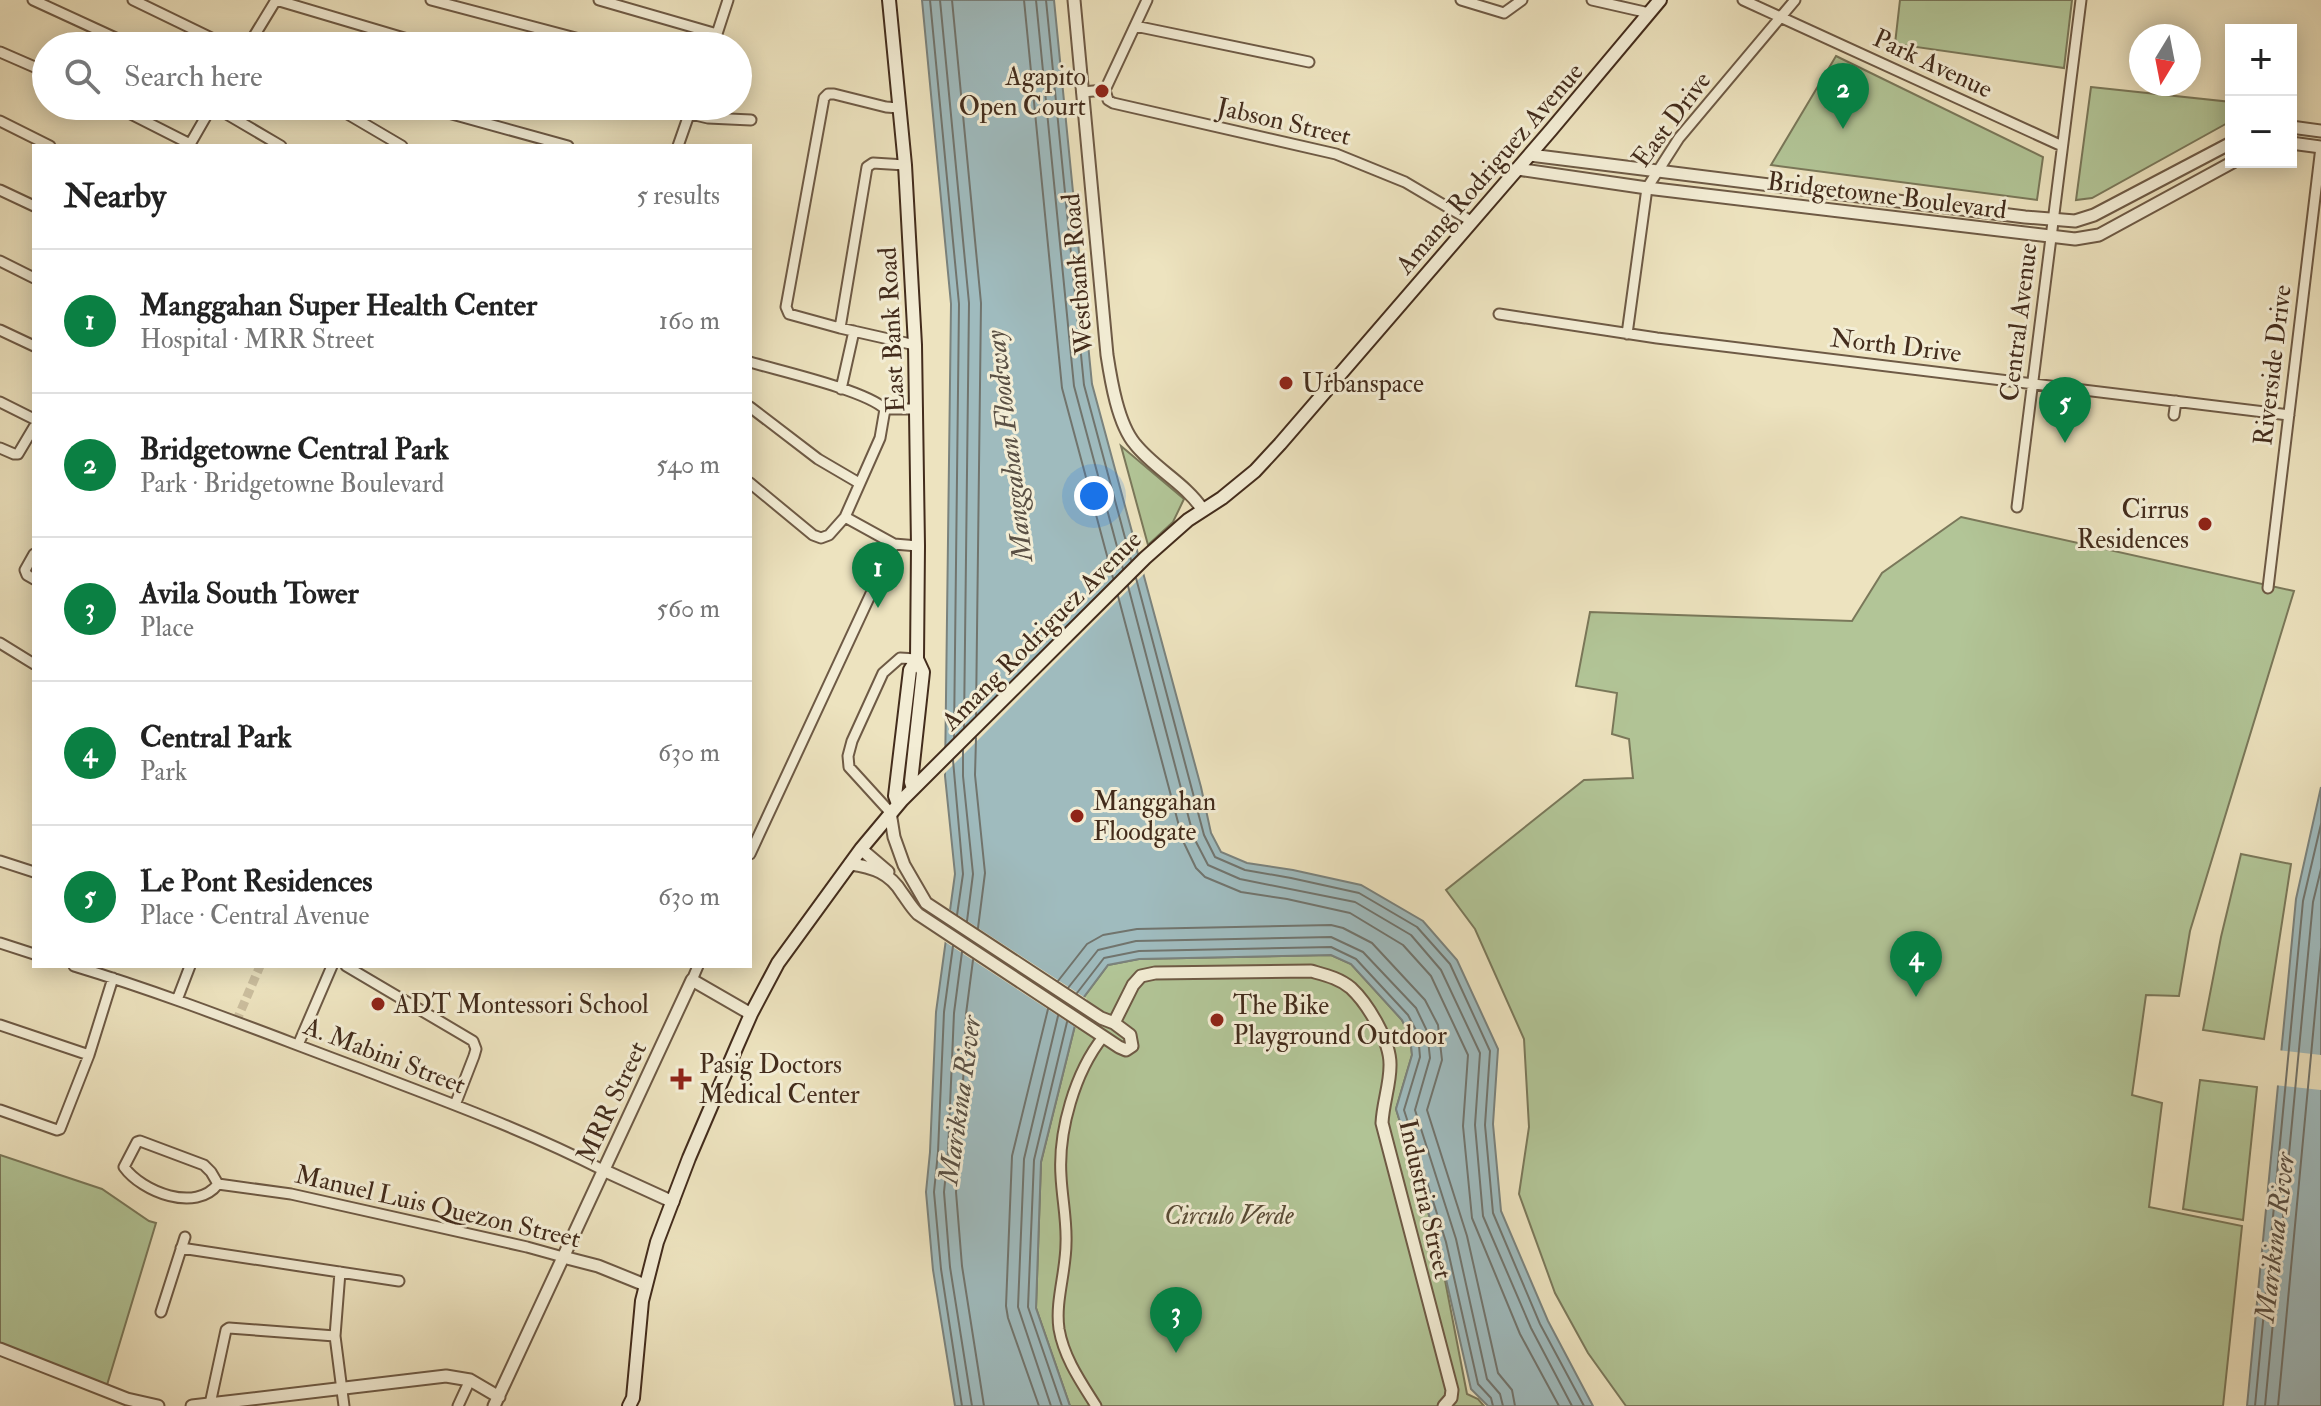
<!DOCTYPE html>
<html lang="en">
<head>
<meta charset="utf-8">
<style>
  :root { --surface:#fff; --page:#f6f6f6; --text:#222; --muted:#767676; --line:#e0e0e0; --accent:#0b8043 }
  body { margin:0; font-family:"IM FELL Double Pica",serif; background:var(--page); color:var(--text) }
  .controls { position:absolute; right:24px; top:24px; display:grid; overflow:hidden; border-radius:0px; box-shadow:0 4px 20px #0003 }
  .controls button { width:72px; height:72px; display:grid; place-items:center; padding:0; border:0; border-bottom:2px solid var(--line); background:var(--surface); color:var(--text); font:40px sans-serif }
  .compass { position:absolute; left:2129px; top:24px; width:72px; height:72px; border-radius:50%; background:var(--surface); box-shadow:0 4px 20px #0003; rotate:190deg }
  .you { position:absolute; left:1094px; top:496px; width:28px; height:28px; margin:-20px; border:6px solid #fff; border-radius:50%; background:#1a73e8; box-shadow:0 0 0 12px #1a73e833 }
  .badge { display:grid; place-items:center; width:52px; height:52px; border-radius:50%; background:var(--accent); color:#fff; font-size:26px; font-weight:700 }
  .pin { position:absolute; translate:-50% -66px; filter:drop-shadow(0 2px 4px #0008) }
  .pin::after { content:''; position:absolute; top:42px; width:28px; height:24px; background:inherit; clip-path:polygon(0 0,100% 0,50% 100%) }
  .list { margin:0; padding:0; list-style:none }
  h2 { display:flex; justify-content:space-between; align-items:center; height:104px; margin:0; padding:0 32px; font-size:34px }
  h2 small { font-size:26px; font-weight:400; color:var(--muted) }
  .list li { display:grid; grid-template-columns:52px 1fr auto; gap:24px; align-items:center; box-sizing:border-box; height:144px; padding:0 32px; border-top:2px solid var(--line) }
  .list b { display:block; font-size:30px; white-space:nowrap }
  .list p { margin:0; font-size:26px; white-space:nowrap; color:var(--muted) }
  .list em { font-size:26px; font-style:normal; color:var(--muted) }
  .icon { flex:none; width:44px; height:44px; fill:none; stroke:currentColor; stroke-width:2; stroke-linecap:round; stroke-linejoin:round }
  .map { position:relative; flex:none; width:2321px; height:1406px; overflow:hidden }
  .search { position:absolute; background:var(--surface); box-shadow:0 4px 20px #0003; left:32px; top:32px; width:720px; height:88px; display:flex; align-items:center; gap:20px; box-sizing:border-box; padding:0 28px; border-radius:44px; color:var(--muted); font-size:30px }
  .panel { position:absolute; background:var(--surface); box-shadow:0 4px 20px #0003; left:32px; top:144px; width:720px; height:824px; border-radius:0px }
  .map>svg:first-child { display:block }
  .green { fill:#b2c597; stroke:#7a785a; stroke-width:2 }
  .water { fill:#9fbbbe; stroke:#7a827d; stroke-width:2 }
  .pier { fill:#ede3bf }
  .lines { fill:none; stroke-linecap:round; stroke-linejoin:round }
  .shore { stroke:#71746d; stroke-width:2 }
  .minor-tunnel { stroke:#cbbe9e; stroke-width:9; stroke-dasharray:9 4.5; stroke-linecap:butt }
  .minor-casing { stroke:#6e5a45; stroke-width:13 }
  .tertiary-casing { stroke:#6e5a45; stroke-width:15 }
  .secondary-casing { stroke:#432c1c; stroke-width:16 }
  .minor { stroke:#f3edd5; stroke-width:9 }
  .tertiary { stroke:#f3edd5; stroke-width:11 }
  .secondary { stroke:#f3edd5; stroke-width:12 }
  .poi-dot { fill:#8f2418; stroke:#f3edd5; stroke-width:3 }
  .labels { text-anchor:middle; stroke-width:6; stroke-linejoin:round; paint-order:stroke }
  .street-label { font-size:26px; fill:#432c1c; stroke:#f3edd5 }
  .poi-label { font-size:26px; fill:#432c1c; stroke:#f3edd5; text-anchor:start }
  .park-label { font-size:26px; font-style:italic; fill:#594b35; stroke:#f3edd5 }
  .water-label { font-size:28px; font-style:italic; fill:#5a5044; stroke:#f3edd5 }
</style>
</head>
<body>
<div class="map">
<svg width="2321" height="1406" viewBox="0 0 2321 1406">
  <rect width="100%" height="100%" fill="#ede3bf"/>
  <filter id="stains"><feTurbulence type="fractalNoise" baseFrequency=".0025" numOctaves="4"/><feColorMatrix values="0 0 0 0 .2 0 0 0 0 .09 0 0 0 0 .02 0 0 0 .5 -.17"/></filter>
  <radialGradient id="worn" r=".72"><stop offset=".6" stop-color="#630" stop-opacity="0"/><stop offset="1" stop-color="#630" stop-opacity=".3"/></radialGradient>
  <!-- green -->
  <path class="green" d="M1900,0h172l-8,68 -169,-24z
    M1836,56l207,101 -6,43 -266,-35z
    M2091,87l140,15v19l-139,77 -16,2z
    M1121,446l63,53 -11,23 -25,23z
    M1961,517l333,74 -104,340 -11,65 -33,-1 -14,100 30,8 -13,104 93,19 -19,180h-597l-38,-53 -33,-60 -36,-99 10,-67 -5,-88 -49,-110 -29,-39 138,-110 49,-2 -4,-39 -17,-5 5,-41 -41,-7 14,-74 262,9 30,-48z
    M2241,854l50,10 -27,175 -61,-9 18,-93z
    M1331,955l20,9 51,56 8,16 2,19 -16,54 42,135 29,150 11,5 6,7h-414l-34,-98 5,-146 40,-161 27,-36 31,-6z
    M2200,1080l57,7 -14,133 -60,-11z
    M0,1155l102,34 47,32 7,2 -49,162 -107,-42z"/>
  <!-- water -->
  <path class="water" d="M922,0h132l38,384 109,403 10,46 10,19 26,11 46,7 68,15 62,36 34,39 41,89 -5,75 8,87 47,110 45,85h-105l-17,-17 -33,-145 -42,-135 16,-54 -2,-19 -8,-16 -51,-56 -20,-9 -192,4 -31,6 -27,36 -40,161 -5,146 34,98h-115l-22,-136 -7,-78 4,-40 6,-140 19,-138 -10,-98 6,-472z
    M2321,787v619h-74l49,-507z"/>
  <!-- pier -->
  <path class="pier" d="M1141,552l6,19 -206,206v-26z
    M946,907l141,92 -9,30 -136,-89z
    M2277,1050l44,5v35l-47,-5z"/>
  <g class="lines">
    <!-- shore -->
    <path class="shore" d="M930,0l29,304 -5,433
      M940,0l29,303 -5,424
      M952,0l29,303 -5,412
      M1024,0l38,388 51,190
      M1036,0l38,386 49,183
      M1046,0l38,385 47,175
      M1136,578l68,257 11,22 30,13 46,8 68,15 58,34 33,37 40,87 -5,74 8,88 47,111 44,82
      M1128,586l66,252 14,27 32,14 115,23 56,33 30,35 39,83 -5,72 8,91 48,112 41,78
      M1118,596l65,245 13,27 9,9 36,15 46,7 63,14 53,32 28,31 37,79 -5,71 9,92 48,116 39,72
      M976,738l-1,37 10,98 -7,55
      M963,750v26l10,98 -6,47
      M953,760l10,114 -6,41
      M953,946l-9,66 -6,140 -4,40 7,77 21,137
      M962,952l-8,61 -6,139 -4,40 6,75 22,139
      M973,960l-7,54 -6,139 -4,39 6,74 22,140
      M1058,981l29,-37 16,-9 34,-6 194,-4 12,3 29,15 53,57 13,25 4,35 -15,50 40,126 31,137 14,17 3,16
      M1068,988l30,-38 38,-9 195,-4 32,15 53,56 11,23 3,27 -15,52 41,129 31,140 13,15 3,12
      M1077,993l27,-35 35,-7 192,-4 25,12 52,56 10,19 2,23 -16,53 42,132 32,142 13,14 2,8
      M1039,1406l-31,-88 -2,-12 6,-150 36,-147
      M1051,1406l-33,-99 6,-148 34,-143
      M1062,1406l-34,-99 6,-147 33,-138
      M2255,1406l48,-505 18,-77
      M2265,1406l48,-504 8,-33
      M2278,1406l43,-457"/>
    <!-- minor-tunnel -->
    <path class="minor-tunnel" d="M236,1022l24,-56"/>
    <defs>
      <path id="minor" d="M33,0l100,46
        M133,0l95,46
        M276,0l155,46
        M431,0l175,46
        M599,0l118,34
        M1461,0l43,13 18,-13
        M1592,0l57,13
        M1743,0l319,146
        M1135,26l174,36
        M248,46l28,-46
        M713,46l15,-46
        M0,52l46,20
        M1105,90l3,10 5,3 223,51 69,28 66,39
        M1105,90l42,-90
        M1082,92l23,-2
        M115,106l75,38
        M213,106l68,40
        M334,106l68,40
        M423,106l145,40
        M657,106l51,12 43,2
        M899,108l-13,-1 -52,-13h-6l-4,4 -38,209 3,7 51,14 75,17
        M0,121l50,25
        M189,146l23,-40
        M678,146l14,-40
        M0,190l34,16
        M0,261l34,17
        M1499,314l158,24 632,77
        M840,328l27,-161 6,-4 32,2
        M0,330l34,16
        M1627,334l20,-146 32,-50 116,-138
        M750,362c30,9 115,28 135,47
        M841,389l13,-58
        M0,402l34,17
        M750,407l68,52 41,24
        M885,409h32
        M2174,415l2,-14
        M0,448l14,6h4l16,-27
        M750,483l63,52 8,3 8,-3 16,-18 35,-79 5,-29
        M2017,507l64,-507
        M845,517l49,27 24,2
        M34,554l-9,16 2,5 7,4
        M2268,588l53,-441
        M0,643l34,21
        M890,812l-41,-45 -1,-11 4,-15 31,-68 17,-15 17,1
        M750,854l144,-310
        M0,861l34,11
        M0,943l34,11
        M74,966c96,29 188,66 282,101 83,32 167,62 247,103
        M346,966l127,75 3,8 -2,7 -19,49
        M692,980l6,-14
        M177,1000l13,-34
        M0,1025l89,30
        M298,1045l34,-79
        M0,1110l57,20 3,-1 29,-74 24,-77
        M140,1141l64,24 7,7 7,12c-22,29 -76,8 -94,-17l13,-25z
        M218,1184l73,10 236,53 36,10
        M181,1248l218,33
        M340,1272l-5,64 9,70
        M161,1312l24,-75
        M210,1404l16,-74 3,-2 106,8
        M458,1406l12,-26
        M1096,1406c-15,-24 -32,-48 -37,-77 -4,-28 7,-57 7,-86 1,-22 -4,-45 -5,-67 -3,-45 14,-104 42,-139"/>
      <path id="tertiary" d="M1074,0l33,355c4,26 11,69 28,89 20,25 50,39 68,66
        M2291,127l30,4
        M2291,143l30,4
        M1530,155l495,62 50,4 19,-6 137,-72
        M1517,169l130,19 428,51 24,-4 134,-73
        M861,849l27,23
        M850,864c23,3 40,9 52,29 6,8 9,14 16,21l201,133 7,3 6,-4 -2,-11 -16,-12 -13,-5 -175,-115 -22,-38 -10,-28 -4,-25
        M1114,1023l19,-38 8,-9 14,-3 156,-2c14,4 28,7 40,17 17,16 40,54 39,78 0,19 -7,37 -8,57l70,267 -1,8 -7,8
        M603,1170l70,32
        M563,1257l35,9 47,19
        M0,1349l127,50 31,7
        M192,1406l254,-30 24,4 29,17
        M494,1406l198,-426 59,34"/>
      <path id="secondary" d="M889,0l16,165 10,180 3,201 -1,113 6,13 -12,110 2,6
        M898,804l-3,-8 15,-126 7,-11
        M629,1406l4,-8 9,-97 15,-59 32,-84 48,-112 14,-32 27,-51 83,-114 41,-49 243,-242 43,-38 34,-22 33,-27 25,-27 271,-314 109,-130"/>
    </defs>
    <!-- minor casing -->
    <use href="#minor" class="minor-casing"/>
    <!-- tertiary casing -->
    <use href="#tertiary" class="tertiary-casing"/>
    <!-- secondary casing -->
    <use href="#secondary" class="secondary-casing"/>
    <!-- minor -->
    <use href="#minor" class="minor"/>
    <!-- tertiary -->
    <use href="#tertiary" class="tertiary"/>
    <!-- secondary -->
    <use href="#secondary" class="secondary"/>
  </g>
  <!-- markers -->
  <g class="poi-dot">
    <circle cx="1102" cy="91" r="8"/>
    <circle cx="1286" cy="383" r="8"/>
    <circle cx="2205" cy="524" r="8"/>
    <circle cx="1077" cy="816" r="8"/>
    <circle cx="378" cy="1004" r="8"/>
    <circle cx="1217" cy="1020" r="8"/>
    <path d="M677 1067h8v8h8v8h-8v8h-8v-8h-8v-8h8z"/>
  </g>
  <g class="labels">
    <!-- street labels -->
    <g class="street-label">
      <text transform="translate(1933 63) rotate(25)" y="9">Park Avenue</text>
      <text transform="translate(1671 119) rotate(-53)" y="9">East Drive</text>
      <text transform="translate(1284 121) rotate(13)" y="9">Jabson Street</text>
      <text transform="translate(1489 168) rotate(-49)" y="9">Amang Rodriguez Avenue</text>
      <text transform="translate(1887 195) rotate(7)" y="9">Bridgetowne Boulevard</text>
      <text transform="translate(1077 274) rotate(-95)" y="9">Westbank Road</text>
      <text transform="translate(2018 322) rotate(-83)" y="9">Central Avenue</text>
      <text transform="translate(891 330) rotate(-93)" y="9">East Bank Road</text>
      <text transform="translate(1896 345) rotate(7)" y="9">North Drive</text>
      <text transform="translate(2272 365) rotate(-83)" y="9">Riverside Drive</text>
      <text transform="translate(1041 630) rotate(-45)" y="9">Amang Rodriguez Avenue</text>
      <text transform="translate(385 1055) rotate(21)" y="9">A. Mabini Street</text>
      <text transform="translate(611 1102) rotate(-65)" y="9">MRR Street</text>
      <text transform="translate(1426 1199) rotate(77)" y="9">Industria Street</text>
      <text transform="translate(438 1206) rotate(13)" y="9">Manuel Luis Quezon Street</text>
    </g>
    <!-- poi labels -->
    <g class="poi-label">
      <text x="1086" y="85" text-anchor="end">Agapito<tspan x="1086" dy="30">Open Court</tspan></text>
      <text x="1302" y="392">Urbanspace</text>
      <text x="2189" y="518" text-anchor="end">Cirrus<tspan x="2189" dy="30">Residences</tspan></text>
      <text x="1093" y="810">Manggahan<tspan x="1093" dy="30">Floodgate</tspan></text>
      <text x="394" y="1013">ADT Montessori School</text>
      <text x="1233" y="1014">The Bike<tspan x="1233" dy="30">Playground Outdoor</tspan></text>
      <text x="699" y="1073">Pasig Doctors<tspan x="699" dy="30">Medical Center</tspan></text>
    </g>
    <!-- park labels -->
    <g class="park-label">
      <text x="1229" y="1224">Circulo Verde</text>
    </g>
    <!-- water labels -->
    <g class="water-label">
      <text transform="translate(1008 446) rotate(-97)" y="10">Manggahan Floodway</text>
      <text transform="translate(959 1100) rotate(-82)" y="10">Marikina River</text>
      <text transform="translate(2274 1237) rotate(-83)" y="10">Marikina River</text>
    </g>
  </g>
  <rect width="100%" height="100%" filter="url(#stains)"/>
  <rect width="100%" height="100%" fill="url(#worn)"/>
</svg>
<div class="controls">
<button>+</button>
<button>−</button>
</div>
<svg class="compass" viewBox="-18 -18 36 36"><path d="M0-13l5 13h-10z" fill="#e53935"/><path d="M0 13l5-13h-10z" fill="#767676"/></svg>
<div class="you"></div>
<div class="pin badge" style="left:878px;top:608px">1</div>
<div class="pin badge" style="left:1843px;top:129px">2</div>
<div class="pin badge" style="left:1176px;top:1353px">3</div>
<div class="pin badge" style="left:1916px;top:997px">4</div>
<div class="pin badge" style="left:2065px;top:443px">5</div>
<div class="search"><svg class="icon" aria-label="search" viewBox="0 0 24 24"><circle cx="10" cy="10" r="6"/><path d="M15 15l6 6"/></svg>Search here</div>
<section class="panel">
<h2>Nearby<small>5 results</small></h2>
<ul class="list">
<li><span class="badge">1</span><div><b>Manggahan Super Health Center</b><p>Hospital · MRR Street</p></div><em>160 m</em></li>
<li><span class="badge">2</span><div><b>Bridgetowne Central Park</b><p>Park · Bridgetowne Boulevard</p></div><em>540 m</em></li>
<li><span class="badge">3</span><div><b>Avila South Tower</b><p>Place</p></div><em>560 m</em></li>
<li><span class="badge">4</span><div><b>Central Park</b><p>Park</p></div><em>630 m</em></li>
<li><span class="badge">5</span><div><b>Le Pont Residences</b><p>Place · Central Avenue</p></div><em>630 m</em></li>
</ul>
</section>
</div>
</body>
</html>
